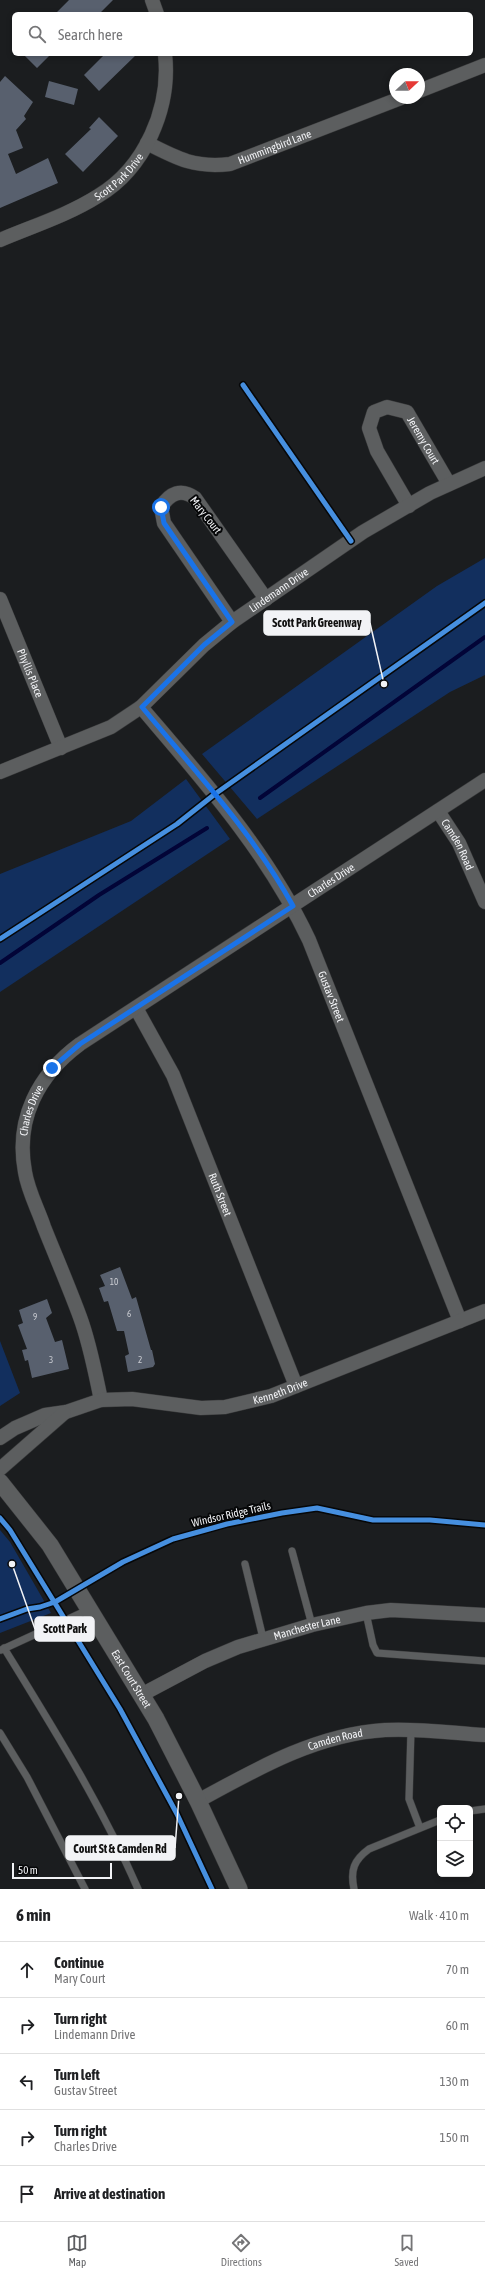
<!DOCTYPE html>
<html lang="en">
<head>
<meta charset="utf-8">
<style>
  :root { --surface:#fff; --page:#f6f6f6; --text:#202124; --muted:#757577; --line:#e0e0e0; --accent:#5d5e61 }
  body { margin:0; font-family:"Asap Condensed",sans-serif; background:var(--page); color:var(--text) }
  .controls { position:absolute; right:12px; bottom:12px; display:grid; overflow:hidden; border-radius:6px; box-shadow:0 2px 6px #0003 }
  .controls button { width:36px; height:36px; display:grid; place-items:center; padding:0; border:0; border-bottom:1px solid var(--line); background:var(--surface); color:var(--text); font:20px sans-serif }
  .compass { position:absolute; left:389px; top:68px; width:36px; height:36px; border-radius:50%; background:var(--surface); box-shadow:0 2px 6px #0003; rotate:68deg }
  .scale { position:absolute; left:12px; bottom:10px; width:100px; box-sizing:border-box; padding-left:4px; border:2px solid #f2f3f6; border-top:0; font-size:11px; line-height:14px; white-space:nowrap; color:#f2f3f6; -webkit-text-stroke:3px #060708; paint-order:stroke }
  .stop { position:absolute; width:12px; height:12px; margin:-9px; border:3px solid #1a73e8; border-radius:50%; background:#fff }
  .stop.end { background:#1a73e8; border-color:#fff; box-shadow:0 1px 4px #0008 }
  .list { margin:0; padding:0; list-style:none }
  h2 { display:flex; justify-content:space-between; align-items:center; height:52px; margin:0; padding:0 16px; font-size:17px }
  h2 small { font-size:13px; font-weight:400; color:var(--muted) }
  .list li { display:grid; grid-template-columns:26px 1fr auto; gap:12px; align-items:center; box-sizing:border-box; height:56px; padding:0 16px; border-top:1px solid var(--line) }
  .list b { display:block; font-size:15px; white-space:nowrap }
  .list p { margin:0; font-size:13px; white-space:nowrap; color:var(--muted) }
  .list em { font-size:13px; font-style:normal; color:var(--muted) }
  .icon { flex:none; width:22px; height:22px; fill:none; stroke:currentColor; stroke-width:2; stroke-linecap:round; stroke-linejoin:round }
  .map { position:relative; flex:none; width:485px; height:1889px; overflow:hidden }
  .search { position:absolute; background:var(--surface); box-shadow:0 2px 6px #0003; left:12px; right:12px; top:12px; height:44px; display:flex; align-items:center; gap:10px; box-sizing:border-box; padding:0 14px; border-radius:6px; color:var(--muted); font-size:15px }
  .sheet { height:332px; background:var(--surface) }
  nav { display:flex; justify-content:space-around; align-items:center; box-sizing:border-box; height:56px; border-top:1px solid var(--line); background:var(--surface); font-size:11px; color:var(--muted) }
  nav a { display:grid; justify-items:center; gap:2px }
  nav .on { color:var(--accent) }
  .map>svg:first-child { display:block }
  .park { fill:#122f5e }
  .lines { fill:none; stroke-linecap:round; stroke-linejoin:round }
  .stream { stroke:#020437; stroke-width:4 }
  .building { fill:#58606e }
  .service-casing { stroke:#393a3b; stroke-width:8 }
  .minor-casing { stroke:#393a3b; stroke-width:15 }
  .tertiary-casing { stroke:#393a3b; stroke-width:18 }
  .service { stroke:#5c5e5f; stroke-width:7 }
  .minor { stroke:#5c5e5f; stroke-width:14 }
  .tertiary { stroke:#5c5e5f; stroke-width:17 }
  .cycleway-casing { stroke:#060708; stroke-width:8 }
  .cycleway { stroke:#468fdf; stroke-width:5 }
  .route { stroke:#1a73e8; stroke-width:5 }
  .labels { text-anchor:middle; stroke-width:4; stroke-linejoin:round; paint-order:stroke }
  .number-label { font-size:9px; fill:#ccced4 }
  .street-label { font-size:11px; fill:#f2f3f6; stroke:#060708 }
  .leader { fill:none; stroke:#f2f3f6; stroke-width:1.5 }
  .callout-dot { fill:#f2f3f6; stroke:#060708; stroke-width:1.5 }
  .callout { fill:#f2f3f6; stroke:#f2f3f6; stroke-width:1.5 }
  .callout-label { font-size:12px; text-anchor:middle; font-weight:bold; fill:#111 }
</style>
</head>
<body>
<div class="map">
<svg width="485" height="1889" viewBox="0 0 485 1889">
  <rect width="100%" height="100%" fill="#1b1d1f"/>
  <!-- park -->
  <path class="park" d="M485,558v117l-35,17 -193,127 -55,-65 235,-168z
    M186,779l44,60 -230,153v-118l131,-53z
    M0,1341l20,52 -20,13z
    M0,1530l10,12 41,71 -51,20z"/>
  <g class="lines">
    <!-- stream -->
    <path class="stream" d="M260,798l225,-161
      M0,963l99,-68 108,-67"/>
  </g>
  <!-- building -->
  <path class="building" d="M69,0h44l-14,14h-44z
    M23,54h28l-14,14z
    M105,54h32l-38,37 -15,-16z
    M5,76l28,26 -9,14 2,3 -10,11 7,18 -15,6 8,20 32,-16 10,25 -58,25v-126z
    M49,81l29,8 -4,16 -29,-8z
    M99,117l19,19 -35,36 -18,-18 26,-25 -2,-1z
    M120,1267l12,32 4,-2 15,53h1l3,14 -2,3 -25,5 -3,-16 4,-2 -5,-23h-7l-9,-30 -4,1 -5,-14 6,-2 -5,-11z
    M47,1299l5,14 -6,5 9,24 7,-2 7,29 -37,9 -4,-18 -3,1 -3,-11 5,-1 -9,-24 5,-2 -4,-13z"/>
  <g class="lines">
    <defs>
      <path id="service" d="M292,1551l20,74
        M245,1564l18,74
        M366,1613l7,32 4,8 108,8
        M4,1648c48,78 97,156 134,241
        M1,1650l89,-41
        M411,1730l-2,69 11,29
        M0,1733l27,44 58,112
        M470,1811l15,-2
        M354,1889c-4,-19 0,-29 15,-40l71,-29"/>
      <g id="minor">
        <path d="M152,0l5,14"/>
        <path d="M419,91l66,-26"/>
        <path id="s1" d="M147,143c31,16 48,25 83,21l171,-66"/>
        <path id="s2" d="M0,240c33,-14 68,-25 98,-44 47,-28 73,-88 67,-142"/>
        <path id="s3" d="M409,506l-32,-55 -8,-23 5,-16 13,-5 20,5 42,72"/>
        <path id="s4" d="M0,599l61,149"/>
        <path d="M232,622l-68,-99 -3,-16c9,-14 20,-19 34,-9l71,101"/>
        <path id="s5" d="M141,707c63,74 126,144 168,233l151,381"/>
        <path id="s6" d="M0,772l111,-45 30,-20 63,-62 28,-23 131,-90 67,-39 55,-25"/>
        <path id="s7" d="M438,811l21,32 26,59"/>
        <path id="s8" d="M136,1008l37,67 123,311"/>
        <path id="s9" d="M101,1400c-6,-28 -11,-56 -21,-83 -11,-30 -24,-60 -36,-90 -6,-18 -16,-36 -19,-55 -10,-53 13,-97 55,-128l405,-264"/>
        <path id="s10" d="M0,1438l15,-10 30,-13 21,-3 35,-12 31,-1 69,9 24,-1 46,-11 214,-85"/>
        <path d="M0,1469l64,-56"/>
        <path id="s11" d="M141,1695l64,-34 33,-14 74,-22 54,-12 25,-3 94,5"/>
        <path id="s12" d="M198,1801c58,-32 119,-67 187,-71 33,-2 67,3 100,5"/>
      </g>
      <g id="tertiary">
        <path id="s13" d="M0,1482l50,63 106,174 42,82 41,88"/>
      </g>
    </defs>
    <!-- service casing -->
    <use href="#service" class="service-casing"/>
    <!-- minor casing -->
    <use href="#minor" class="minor-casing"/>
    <!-- tertiary casing -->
    <use href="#tertiary" class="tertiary-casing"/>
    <!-- service -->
    <use href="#service" class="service"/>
    <!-- minor -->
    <use href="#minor" class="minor"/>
    <!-- tertiary -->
    <use href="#tertiary" class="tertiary"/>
    <defs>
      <path id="cycleway" d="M243,385l108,156
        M0,939l177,-115 38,-30 270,-191
        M0,1518l10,12 110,179 57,105 35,75
        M0,1619l27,-10 13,-2 15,-5 68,-40 50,-23 54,-15 55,-11 35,-5 56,12h57l55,5"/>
    </defs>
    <!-- cycleway casing -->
    <use href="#cycleway" class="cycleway-casing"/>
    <!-- cycleway -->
    <use href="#cycleway" class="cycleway"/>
  </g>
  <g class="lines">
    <!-- route -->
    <path class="route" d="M52,1068l28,-24 213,-138c-40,-73 -98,-135 -151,-199l62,-62 28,-23 -68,-99 -3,-16"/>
  </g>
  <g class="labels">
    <!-- number labels -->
    <g class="number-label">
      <text x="114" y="1285">10</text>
      <text x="129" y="1317">6</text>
      <text x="35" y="1320">9</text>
      <text x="51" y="1363">3</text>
      <text x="140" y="1363">2</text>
    </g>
    <!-- street labels -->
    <g class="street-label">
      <text dy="4" stroke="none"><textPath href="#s1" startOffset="135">Hummingbird Lane</textPath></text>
      <text dy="4" stroke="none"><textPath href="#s2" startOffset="136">Scott Park Drive</textPath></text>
      <text dy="4" stroke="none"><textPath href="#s3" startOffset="172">Jeremy Court</textPath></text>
      <text transform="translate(206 515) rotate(52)" y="4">Mary Court</text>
      <text dy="4" stroke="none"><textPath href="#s6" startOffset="337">Lindemann Drive</textPath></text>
      <text dy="4" stroke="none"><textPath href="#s4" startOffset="80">Phyllis Place</textPath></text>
      <text dy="4" stroke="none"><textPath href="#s7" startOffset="39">Camden Road</textPath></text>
      <text dy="4" stroke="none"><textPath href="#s9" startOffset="688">Charles Drive</textPath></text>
      <text dy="4" stroke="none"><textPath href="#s5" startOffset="349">Gustav Street</textPath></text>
      <text dy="4" stroke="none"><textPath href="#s9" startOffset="304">Charles Drive</textPath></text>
      <text dy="4" stroke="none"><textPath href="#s8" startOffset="205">Ruth Street</textPath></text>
      <text dy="4" stroke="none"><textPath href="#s10" startOffset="291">Kenneth Drive</textPath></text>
      <text transform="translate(231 1514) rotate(-13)" y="4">Windsor Ridge Trails</text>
      <text dy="4" stroke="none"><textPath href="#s11" startOffset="180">Manchester Lane</textPath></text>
      <text dy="4" stroke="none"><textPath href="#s13" startOffset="237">East Court Street</textPath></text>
      <text dy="4" stroke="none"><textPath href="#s12" startOffset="151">Camden Road</textPath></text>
    </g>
  </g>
  <!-- callouts -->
  <path class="leader" d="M384 684L370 623M12 1564L35 1629M179 1796L175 1848"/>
  <g class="callout-dot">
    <circle cx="384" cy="684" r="4"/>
    <circle cx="12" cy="1564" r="4"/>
    <circle cx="179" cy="1796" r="4"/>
  </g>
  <g class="callout">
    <rect x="264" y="611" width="106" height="24" rx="4"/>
    <rect x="35" y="1617" width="59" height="24" rx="4"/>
    <rect x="66" y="1836" width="109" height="24" rx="4"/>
  </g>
  <g class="callout-label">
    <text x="317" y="627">Scott Park Greenway</text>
    <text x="65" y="1633">Scott Park</text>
    <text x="120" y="1853">Court St &amp; Camden Rd</text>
  </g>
</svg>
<div class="controls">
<button><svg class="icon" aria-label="locate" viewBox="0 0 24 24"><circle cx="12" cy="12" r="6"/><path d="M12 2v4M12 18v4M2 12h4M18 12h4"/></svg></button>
<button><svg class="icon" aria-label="layers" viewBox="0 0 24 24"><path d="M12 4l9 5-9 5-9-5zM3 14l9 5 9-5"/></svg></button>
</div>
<svg class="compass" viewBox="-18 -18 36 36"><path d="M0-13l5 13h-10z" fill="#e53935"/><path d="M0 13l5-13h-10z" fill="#757577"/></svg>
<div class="scale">50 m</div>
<div class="stop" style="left:161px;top:507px"></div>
<div class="stop end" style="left:52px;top:1068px"></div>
<div class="search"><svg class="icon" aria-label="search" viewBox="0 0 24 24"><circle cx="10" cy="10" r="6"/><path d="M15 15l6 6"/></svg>Search here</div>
</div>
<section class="sheet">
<h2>6 min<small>Walk · 410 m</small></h2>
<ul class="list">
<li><svg class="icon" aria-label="ahead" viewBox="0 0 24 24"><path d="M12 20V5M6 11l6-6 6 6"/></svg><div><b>Continue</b><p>Mary Court</p></div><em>70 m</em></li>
<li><svg class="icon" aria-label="right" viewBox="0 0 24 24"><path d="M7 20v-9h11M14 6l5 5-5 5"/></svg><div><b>Turn right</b><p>Lindemann Drive</p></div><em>60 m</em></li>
<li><svg class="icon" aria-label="left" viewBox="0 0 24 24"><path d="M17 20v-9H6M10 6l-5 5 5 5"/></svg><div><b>Turn left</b><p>Gustav Street</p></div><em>130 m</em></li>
<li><svg class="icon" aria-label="right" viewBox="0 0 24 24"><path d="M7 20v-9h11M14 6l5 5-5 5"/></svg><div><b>Turn right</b><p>Charles Drive</p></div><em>150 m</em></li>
<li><svg class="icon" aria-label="arrive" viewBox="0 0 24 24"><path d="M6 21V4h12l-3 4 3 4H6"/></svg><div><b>Arrive at destination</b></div></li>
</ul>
</section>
<nav>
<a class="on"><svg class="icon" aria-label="map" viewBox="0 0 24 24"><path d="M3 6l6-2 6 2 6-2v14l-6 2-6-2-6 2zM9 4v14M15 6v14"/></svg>Map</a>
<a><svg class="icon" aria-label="directions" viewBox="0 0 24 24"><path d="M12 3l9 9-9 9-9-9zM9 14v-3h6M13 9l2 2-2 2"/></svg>Directions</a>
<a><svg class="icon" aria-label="saved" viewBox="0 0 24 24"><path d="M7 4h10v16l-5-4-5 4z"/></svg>Saved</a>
</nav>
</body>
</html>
